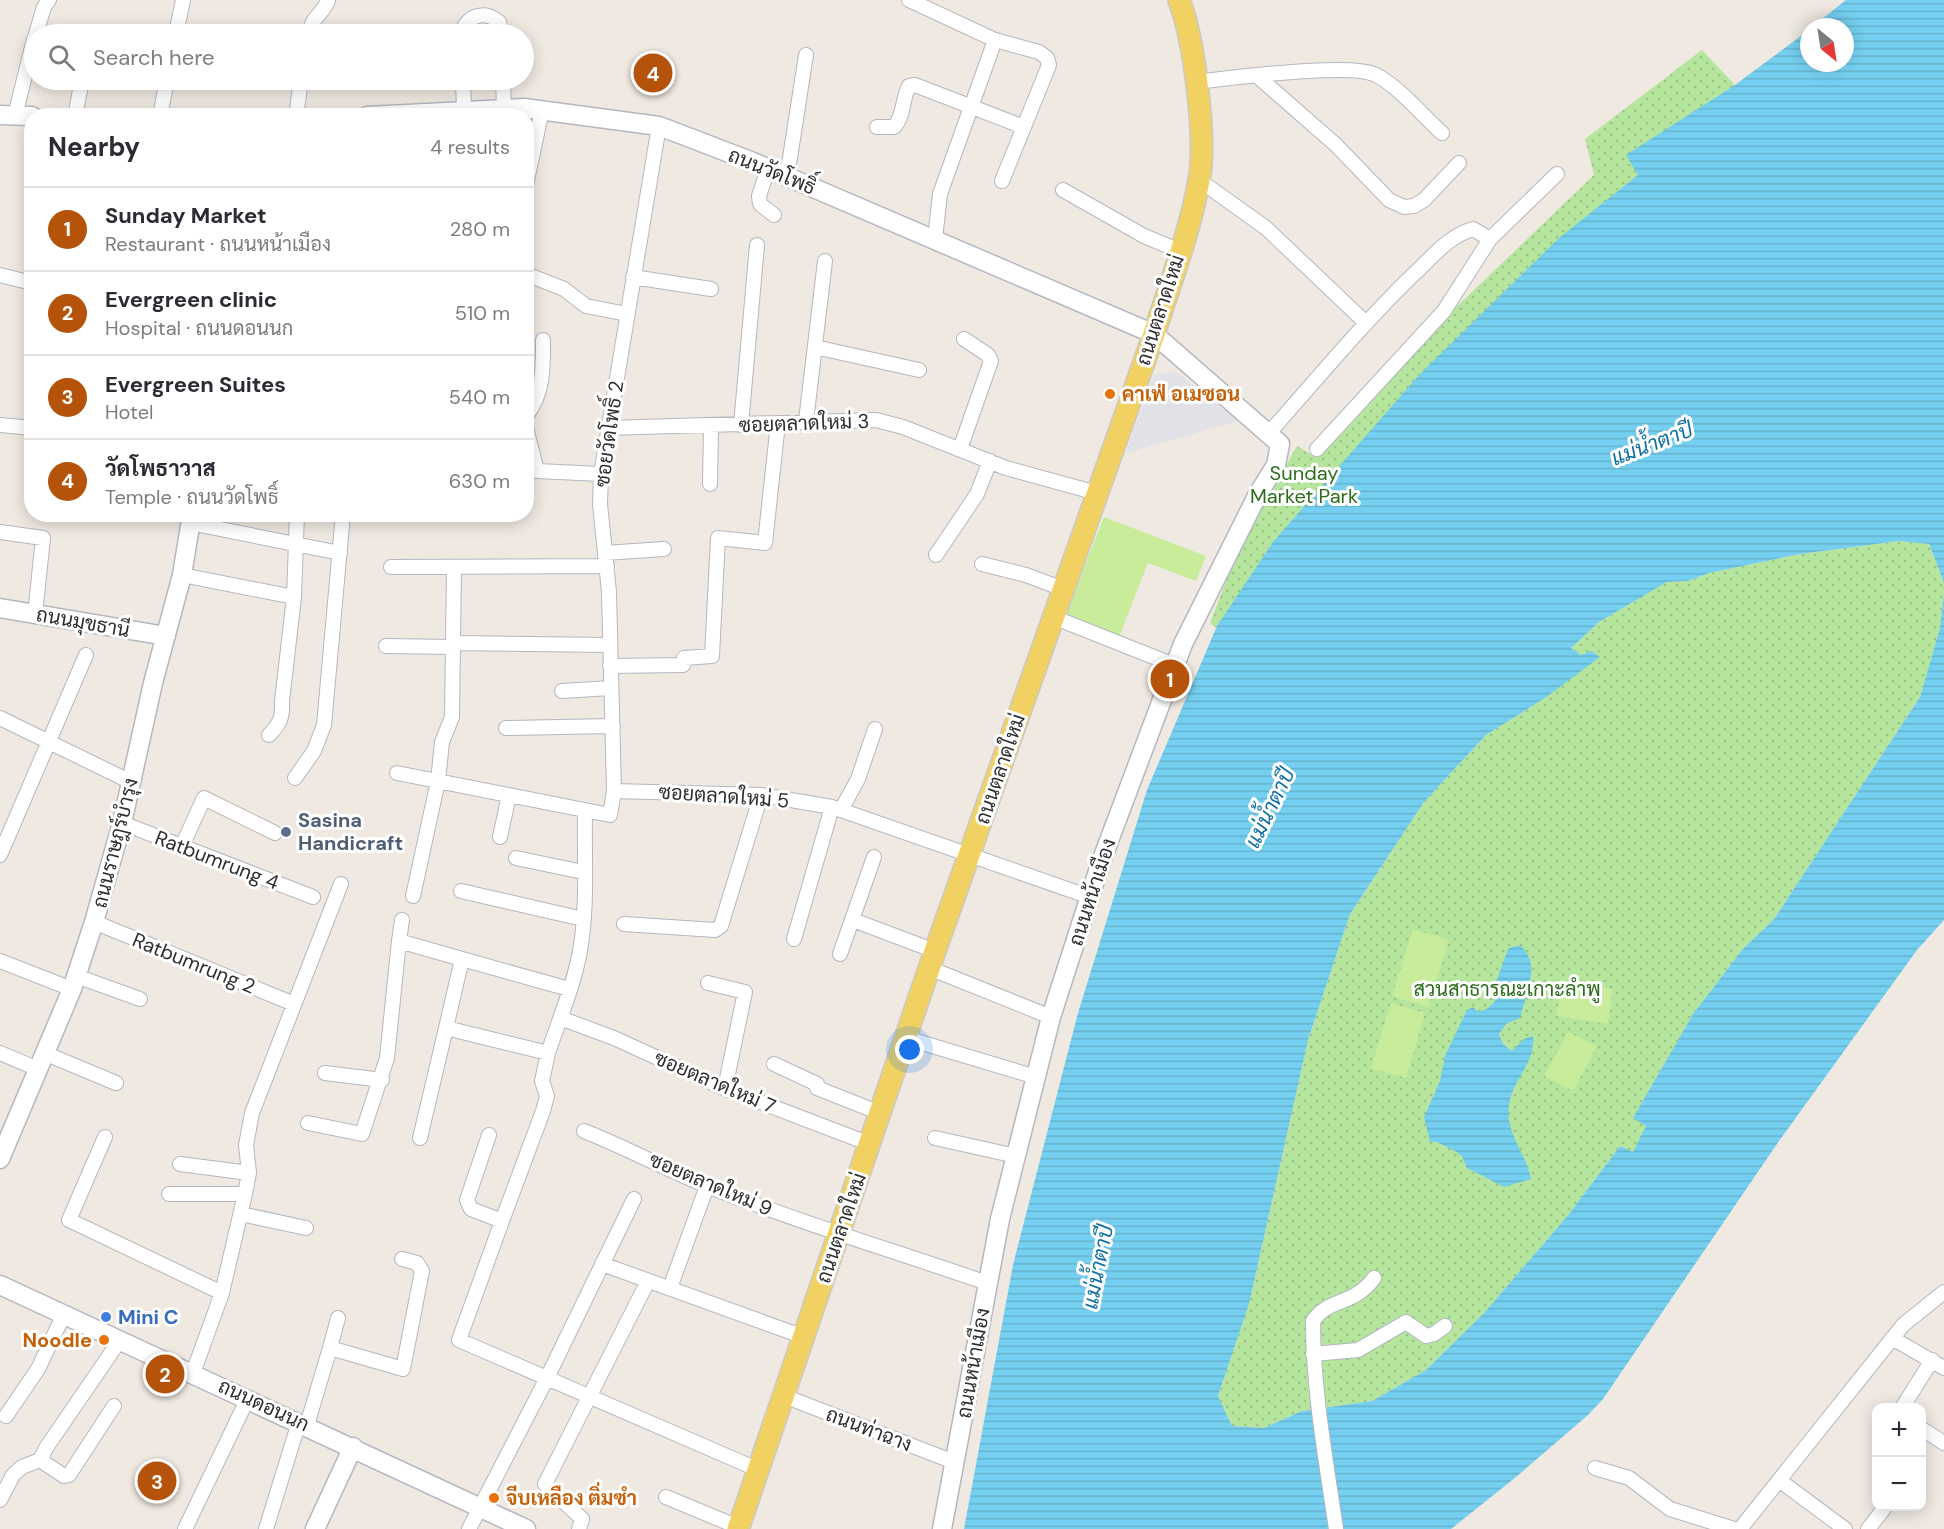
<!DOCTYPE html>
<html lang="en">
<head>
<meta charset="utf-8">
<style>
  :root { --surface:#fff; --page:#f2f2f3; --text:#2b2b33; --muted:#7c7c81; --line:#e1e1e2; --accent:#b45309 }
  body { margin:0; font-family:"DM Sans",Sarabun,sans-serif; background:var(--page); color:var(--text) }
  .controls { position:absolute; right:18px; bottom:18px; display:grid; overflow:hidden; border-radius:12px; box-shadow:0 3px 15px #0003 }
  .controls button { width:54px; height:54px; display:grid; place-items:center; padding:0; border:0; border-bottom:2px solid var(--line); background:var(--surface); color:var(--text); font:30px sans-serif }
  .compass { position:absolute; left:1800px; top:18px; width:54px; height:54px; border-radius:50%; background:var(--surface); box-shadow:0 3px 15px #0003; rotate:150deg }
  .you { position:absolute; left:910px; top:1050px; width:21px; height:21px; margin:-15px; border:4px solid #fff; border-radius:50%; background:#1a73e8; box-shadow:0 0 0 9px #1a73e833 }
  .badge { display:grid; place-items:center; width:39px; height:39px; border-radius:50%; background:var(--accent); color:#fff; font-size:20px; font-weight:700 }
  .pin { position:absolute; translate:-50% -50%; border:3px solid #fff; box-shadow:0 2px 6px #0006 }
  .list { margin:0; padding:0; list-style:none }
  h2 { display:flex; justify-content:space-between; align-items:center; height:78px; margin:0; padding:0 24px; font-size:26px }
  h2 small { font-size:20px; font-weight:400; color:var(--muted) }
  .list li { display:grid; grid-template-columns:39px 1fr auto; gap:18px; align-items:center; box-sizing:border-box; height:84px; padding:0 24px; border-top:2px solid var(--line) }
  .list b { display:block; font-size:22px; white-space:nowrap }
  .list p { margin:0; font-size:20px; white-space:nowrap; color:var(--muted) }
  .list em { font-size:20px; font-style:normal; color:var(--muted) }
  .icon { flex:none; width:33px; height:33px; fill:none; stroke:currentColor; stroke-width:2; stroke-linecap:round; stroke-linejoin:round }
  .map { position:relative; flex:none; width:1944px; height:1529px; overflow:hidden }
  .search { position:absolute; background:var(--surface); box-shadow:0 3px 15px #0003; left:24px; top:24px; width:510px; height:66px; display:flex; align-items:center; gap:15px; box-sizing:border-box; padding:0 21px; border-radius:33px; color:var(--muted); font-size:22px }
  .panel { position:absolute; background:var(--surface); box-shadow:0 3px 15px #0003; left:24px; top:108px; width:510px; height:414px; border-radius:24px }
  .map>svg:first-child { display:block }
  .industrial { fill:#e3e1e8 }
  .grass { fill:url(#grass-dots) }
  .pitch { fill:#c9ec9a }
  .water { fill:url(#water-rules) }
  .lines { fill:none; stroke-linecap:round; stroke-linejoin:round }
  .street-casing { stroke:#b4b7c1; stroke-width:16 }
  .secondary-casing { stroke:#b4b7c1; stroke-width:21 }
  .primary-casing { stroke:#c9c9c9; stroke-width:24 }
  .street { stroke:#fff; stroke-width:14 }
  .secondary { stroke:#fff; stroke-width:18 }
  .primary { stroke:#f2d163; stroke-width:21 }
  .food-dot { fill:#e8710a; stroke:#fff; stroke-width:2 }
  .service-dot { fill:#5c6f8a; stroke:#fff; stroke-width:2 }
  .shop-dot { fill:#3f7fe0; stroke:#fff; stroke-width:2 }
  .labels { text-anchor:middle; stroke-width:6; stroke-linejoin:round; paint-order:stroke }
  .street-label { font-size:20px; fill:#2e2e2e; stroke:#fff }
  .food-label { font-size:20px; font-weight:bold; fill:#c56008; stroke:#fff; text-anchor:start }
  .park-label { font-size:20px; fill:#2c6e1b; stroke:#fff }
  .service-label { font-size:20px; font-weight:bold; fill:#4e5e75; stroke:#fff; text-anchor:start }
  .shop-label { font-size:20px; font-weight:bold; fill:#366cbe; stroke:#fff; text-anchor:start }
  .water-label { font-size:21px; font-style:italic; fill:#0d6fa3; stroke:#fff }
</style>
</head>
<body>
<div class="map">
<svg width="1944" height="1529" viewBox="0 0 1944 1529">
  <defs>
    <pattern id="grass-dots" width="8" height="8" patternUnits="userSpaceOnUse" patternTransform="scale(1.5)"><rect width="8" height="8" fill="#b6e59e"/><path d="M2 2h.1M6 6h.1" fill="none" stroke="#9dc588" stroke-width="1.8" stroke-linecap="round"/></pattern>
    <pattern id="water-rules" width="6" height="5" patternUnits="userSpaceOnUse" patternTransform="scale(1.5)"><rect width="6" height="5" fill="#75cff0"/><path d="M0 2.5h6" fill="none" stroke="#66b2ce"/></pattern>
  </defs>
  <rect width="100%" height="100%" fill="#efe9e1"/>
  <!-- industrial -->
  <path class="industrial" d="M1176,372l62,49 -112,32 27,-78z"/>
  <!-- grass -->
  <path class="grass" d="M1702,50l33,35 -512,548 -13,-10 27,-70 60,-107 17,10 113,-121 167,-160 -9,-36z
    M1899,541l30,3 15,39v11l-4,34 -20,69 -146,222 -32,31 -49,64 -59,104 13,8 -14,27 -13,-7 -51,68 -85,99 -58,57 -54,31 -70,10 -38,17 -32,-2 -14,-30 31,-92 59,-264 42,-126 74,-112 62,-67 59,-37 36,-43 -10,-7 28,-26 68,-40 21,-1 21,-8 91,-19z"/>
  <!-- pitch -->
  <path class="pitch" d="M1104,517l102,39 -10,25 -48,-18 -29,74 -54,-21z
    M1413,929l36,11 -21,67 -36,-11z
    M1562,982l51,7 -5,35 -51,-8z
    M1391,1003l34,10 -19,65 -35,-10z
    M1568,1032l29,14 -24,45 -29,-15z"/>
  <!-- water -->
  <path class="water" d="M1846,0h98v583l-15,-39 -30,-3 -99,13 -91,19 -21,8 -21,1 -68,40 -28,26 10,7 10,-4 9,6 -55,41 -59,37 -62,67 -74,112 -42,126 -59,264 -31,92 14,30 32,2 38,-17 70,-10 54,-31 58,-57 85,-99 51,-68 13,6 13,-26 -13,-8 60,-104 49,-64 32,-31 146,-222 20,-69 4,-34v326l-27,30 -138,191 -176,258 -15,16 -72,62 -65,52h-487l49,-264 65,-252 69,-223 70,-164 56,-84 146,-167 140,-137 79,-63 -12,-20 109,-70 74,-55v33h36v-36h-33z
    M1515,946h6c21,20 4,48 -1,72l-14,6 -7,10 4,10 9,7 12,-12 9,-3c2,30 -20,41 -24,69 -4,29 17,47 22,74l-27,8 -37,-19 -5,-12 -7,-5 -18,-9h-7l-6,-25 16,-36 5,-25 22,-46 6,-3 5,5 9,-3 8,-8 4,-9 -3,-10 12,-33z"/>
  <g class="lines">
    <defs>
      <path id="street" d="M909,0l86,40 44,12 8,6 2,7 -47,116
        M36,34l8,-27 5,-7
        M176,34l7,-34
        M309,34c3,-19 15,-20 19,-34
        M462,34c4,-18 22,-25 37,-12l2,12
        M1256,75l80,70 53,55 15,7 10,-1 10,-6 35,-37
        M463,80l1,31
        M503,80l1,29
        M1196,82c33,-4 155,-20 180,-7 22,11 47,41 66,58
        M15,116l19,-77
        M75,116l7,-36
        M160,116l7,-36
        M296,116l5,-36
        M877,127h17c10,-10 8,-28 15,-41l6,-1 109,42
        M768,169l-9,27 1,8 14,11
        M787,177l19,-122
        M1199,180l67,48 100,95
        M526,185l16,-75
        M1063,190l81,46 36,15
        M935,239l5,-45 55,-154
        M526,274l38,15 22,17 41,8
        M0,275l32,8
        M633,277l78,12
        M815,347l104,23
        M526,416c18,-23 17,-48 17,-76
        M806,421l19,-160
        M0,425l32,3
        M741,425l16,-180
        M526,428l11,43 64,3
        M608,428l268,-8 27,7 103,41 91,25
        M1269,433c48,-54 94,-110 146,-160 18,-17 34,-37 58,-44l17,10 67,-65
        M960,449l31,-88 -3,-6 -24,-16
        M1317,449l127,-138 46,-72
        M710,484l1,-58
        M190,523l150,30
        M0,532l43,6 -8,76
        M605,553l59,-4
        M936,555l41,-61 13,-33
        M982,564l44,11 37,14
        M391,567l216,-1
        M182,575l112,22
        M1053,617l121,48
        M454,643l156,2
        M386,646l68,1
        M610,666l73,-1 1,-7 28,-2 6,-118 47,5 13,-120
        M562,691l49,-3
        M0,718l131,64
        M506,728l107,-2
        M269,735c11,-11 14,-18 13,-34l12,-104 3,-83
        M397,773l213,42 4,-24 -5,-199 -9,-88 1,-30 58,-348
        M295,778l19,-27 10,-26 19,-211
        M614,791l147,4 71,12 258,90
        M841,810l17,-31 17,-50
        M122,823l191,74
        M500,837l9,-42
        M182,846l22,-48 71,35
        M0,855l86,-200
        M516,858l67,14
        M461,891l122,28
        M413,896l25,-115 4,-39 10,-25 2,-149
        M853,920l82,31
        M94,922l200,82
        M624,924l91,6 6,-4 40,-131
        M794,939l38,-132
        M399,941l3,-21
        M840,954l34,-97
        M0,961l72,28
        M929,968l122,49
        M76,976l64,23
        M708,983l37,9 -20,96
        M569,989l-107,-30 -16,69 102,25c11,-33 26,-68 32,-102 8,-45 4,-95 5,-140
        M560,1018l54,20 107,49 149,57
        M906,1038l130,39
        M0,1053l38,16
        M44,1053l72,30
        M774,1064l43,20v4l63,25
        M325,1073l57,7
        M308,1123l54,11 25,-76 12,-117 63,18
        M584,1131c43,17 83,39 126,56 90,36 185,64 277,96
        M489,1135l-22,65 4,9 31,12 -43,119 300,130
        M105,1137l-36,83 153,73
        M420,1138l26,-110
        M935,1138l81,18
        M180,1164l69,9
        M169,1194h76
        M241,1214l65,14
        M502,1221l41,-110 4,-15 -5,-15 6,-28
        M602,1264l202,73
        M670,1288l37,-102
        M1892,1338l52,30
        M330,1348l8,-30
        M1313,1354l45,-4 48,-28 20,14 8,-2 11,-8
        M193,1373l29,-80 23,-99 4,-21 -3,-28 6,-32 89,-229
        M784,1396l170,66
        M1902,1408l30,-48
        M6,1416l32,-47 26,-55
        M307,1425l23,-77 73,21 19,-98 -5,-8 -15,-4
        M1922,1429l22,14
        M40,1460l24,16 5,-1 45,-69
        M1595,1468l34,10 41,31 64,20
        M1779,1480l66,49
        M666,1497l72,30
        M0,1500l13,-25 9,-8 18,-7 6,-12 74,-108
        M185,1529l63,-131
        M266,1529l33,-107
        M469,1529l78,-151 87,-179
        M579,1529l3,-10 -37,-35 103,-203
        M1336,1529c-10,-69 -23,-138 -23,-208 16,-24 41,-15 61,-43
        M1740,1529l163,-204 41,-33
        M1868,1529l18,-23"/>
      <path id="secondary" d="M0,115l32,1
        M367,116l157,-8 135,18 94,36 401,172 126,110 -4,21 -18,29 -75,150 -82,218 -50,155 -51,202 -58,310
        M0,608l166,28
        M0,1159l72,-170 22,-67 28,-99 31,-140 29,-108 10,-61
        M0,1285l526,244
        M315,1529l38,-82"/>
      <path id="primary" d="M738,1529l197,-578 219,-617c16,-50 36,-102 45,-154 8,-40 -5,-142 -20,-180"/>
    </defs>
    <!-- street casing -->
    <use href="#street" class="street-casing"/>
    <!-- secondary casing -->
    <use href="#secondary" class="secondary-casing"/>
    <!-- primary casing -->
    <use href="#primary" class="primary-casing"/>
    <!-- street -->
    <use href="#street" class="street"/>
    <!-- secondary -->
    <use href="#secondary" class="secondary"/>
    <!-- primary -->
    <use href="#primary" class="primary"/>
  </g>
  <!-- markers -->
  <g class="food-dot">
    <circle cx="1110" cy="394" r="6"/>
    <circle cx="104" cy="1340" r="6"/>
    <circle cx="494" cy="1498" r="6"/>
  </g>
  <circle class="service-dot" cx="286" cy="832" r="6"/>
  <circle class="shop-dot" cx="106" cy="1317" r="6"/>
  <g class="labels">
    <!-- street labels -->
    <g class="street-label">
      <text transform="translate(772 171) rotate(22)" y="7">ถนนวัดโพธิ์</text>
      <text transform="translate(1160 310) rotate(-72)" y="7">ถนนตลาดใหม่</text>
      <text transform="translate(804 423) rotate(-2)" y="7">ซอยตลาดใหม่ 3</text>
      <text transform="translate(609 434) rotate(-82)" y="7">ซอยวัดโพธิ์ 2</text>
      <text transform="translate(83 622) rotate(10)" y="7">ถนนมุขธานี</text>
      <text transform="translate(1000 769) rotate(-71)" y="7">ถนนตลาดใหม่</text>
      <text transform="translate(724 796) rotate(4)" y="7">ซอยตลาดใหม่ 5</text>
      <text transform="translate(115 843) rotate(-76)" y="7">ถนนราษฎร์บำรุง</text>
      <text transform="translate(217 860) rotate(21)" y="7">Ratbumrung 4</text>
      <text transform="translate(1092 892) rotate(-72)" y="7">ถนนหน้าเมือง</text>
      <text transform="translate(194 963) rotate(22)" y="7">Ratbumrung 2</text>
      <text transform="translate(715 1082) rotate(23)" y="7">ซอยตลาดใหม่ 7</text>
      <text transform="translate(711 1184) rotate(23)" y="7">ซอยตลาดใหม่ 9</text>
      <text transform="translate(841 1228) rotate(-71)" y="7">ถนนตลาดใหม่</text>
      <text transform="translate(973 1363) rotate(-80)" y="7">ถนนหน้าเมือง</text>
      <text transform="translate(264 1405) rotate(25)" y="7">ถนนดอนนก</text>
      <text transform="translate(869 1429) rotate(21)" y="7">ถนนท่าฉาง</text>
    </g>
    <!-- food labels -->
    <g class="food-label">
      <text x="1122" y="401">คาเฟ่ อเมซอน</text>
      <text x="92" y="1347" text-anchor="end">Noodle</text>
      <text x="506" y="1505">จีบเหลือง ติ่มซำ</text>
    </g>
    <!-- park labels -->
    <g class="park-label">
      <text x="1304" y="480">Sunday<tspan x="1304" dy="23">Market Park</tspan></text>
      <text x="1507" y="996">สวนสาธารณะเกาะลำพู</text>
    </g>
    <!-- service labels -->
    <g class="service-label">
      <text x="298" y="827">Sasina<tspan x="298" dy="23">Handicraft</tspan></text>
    </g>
    <!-- shop labels -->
    <g class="shop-label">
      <text x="118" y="1324">Mini C</text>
    </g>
    <!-- water labels -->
    <g class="water-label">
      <text transform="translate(1652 444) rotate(-21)" y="7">แม่น้ำตาปี</text>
      <text transform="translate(1270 808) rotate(-64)" y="7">แม่น้ำตาปี</text>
      <text transform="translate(1098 1267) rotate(-79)" y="7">แม่น้ำตาปี</text>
    </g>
  </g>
</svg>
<div class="controls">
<button>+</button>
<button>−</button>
</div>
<svg class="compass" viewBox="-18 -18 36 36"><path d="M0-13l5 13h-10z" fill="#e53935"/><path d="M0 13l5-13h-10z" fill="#7c7c81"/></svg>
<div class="you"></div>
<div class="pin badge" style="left:1170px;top:679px">1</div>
<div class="pin badge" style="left:165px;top:1374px">2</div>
<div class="pin badge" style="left:157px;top:1481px">3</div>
<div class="pin badge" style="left:653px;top:73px">4</div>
<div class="search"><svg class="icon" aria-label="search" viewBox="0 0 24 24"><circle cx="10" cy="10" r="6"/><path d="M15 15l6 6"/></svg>Search here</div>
<section class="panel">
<h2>Nearby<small>4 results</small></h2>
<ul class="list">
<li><span class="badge">1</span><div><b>Sunday Market</b><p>Restaurant · ถนนหน้าเมือง</p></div><em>280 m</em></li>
<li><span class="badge">2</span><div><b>Evergreen clinic</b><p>Hospital · ถนนดอนนก</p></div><em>510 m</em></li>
<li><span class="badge">3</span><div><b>Evergreen Suites</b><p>Hotel</p></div><em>540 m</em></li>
<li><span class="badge">4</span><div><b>วัดโพธาวาส</b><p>Temple · ถนนวัดโพธิ์</p></div><em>630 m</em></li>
</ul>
</section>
</div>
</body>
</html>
